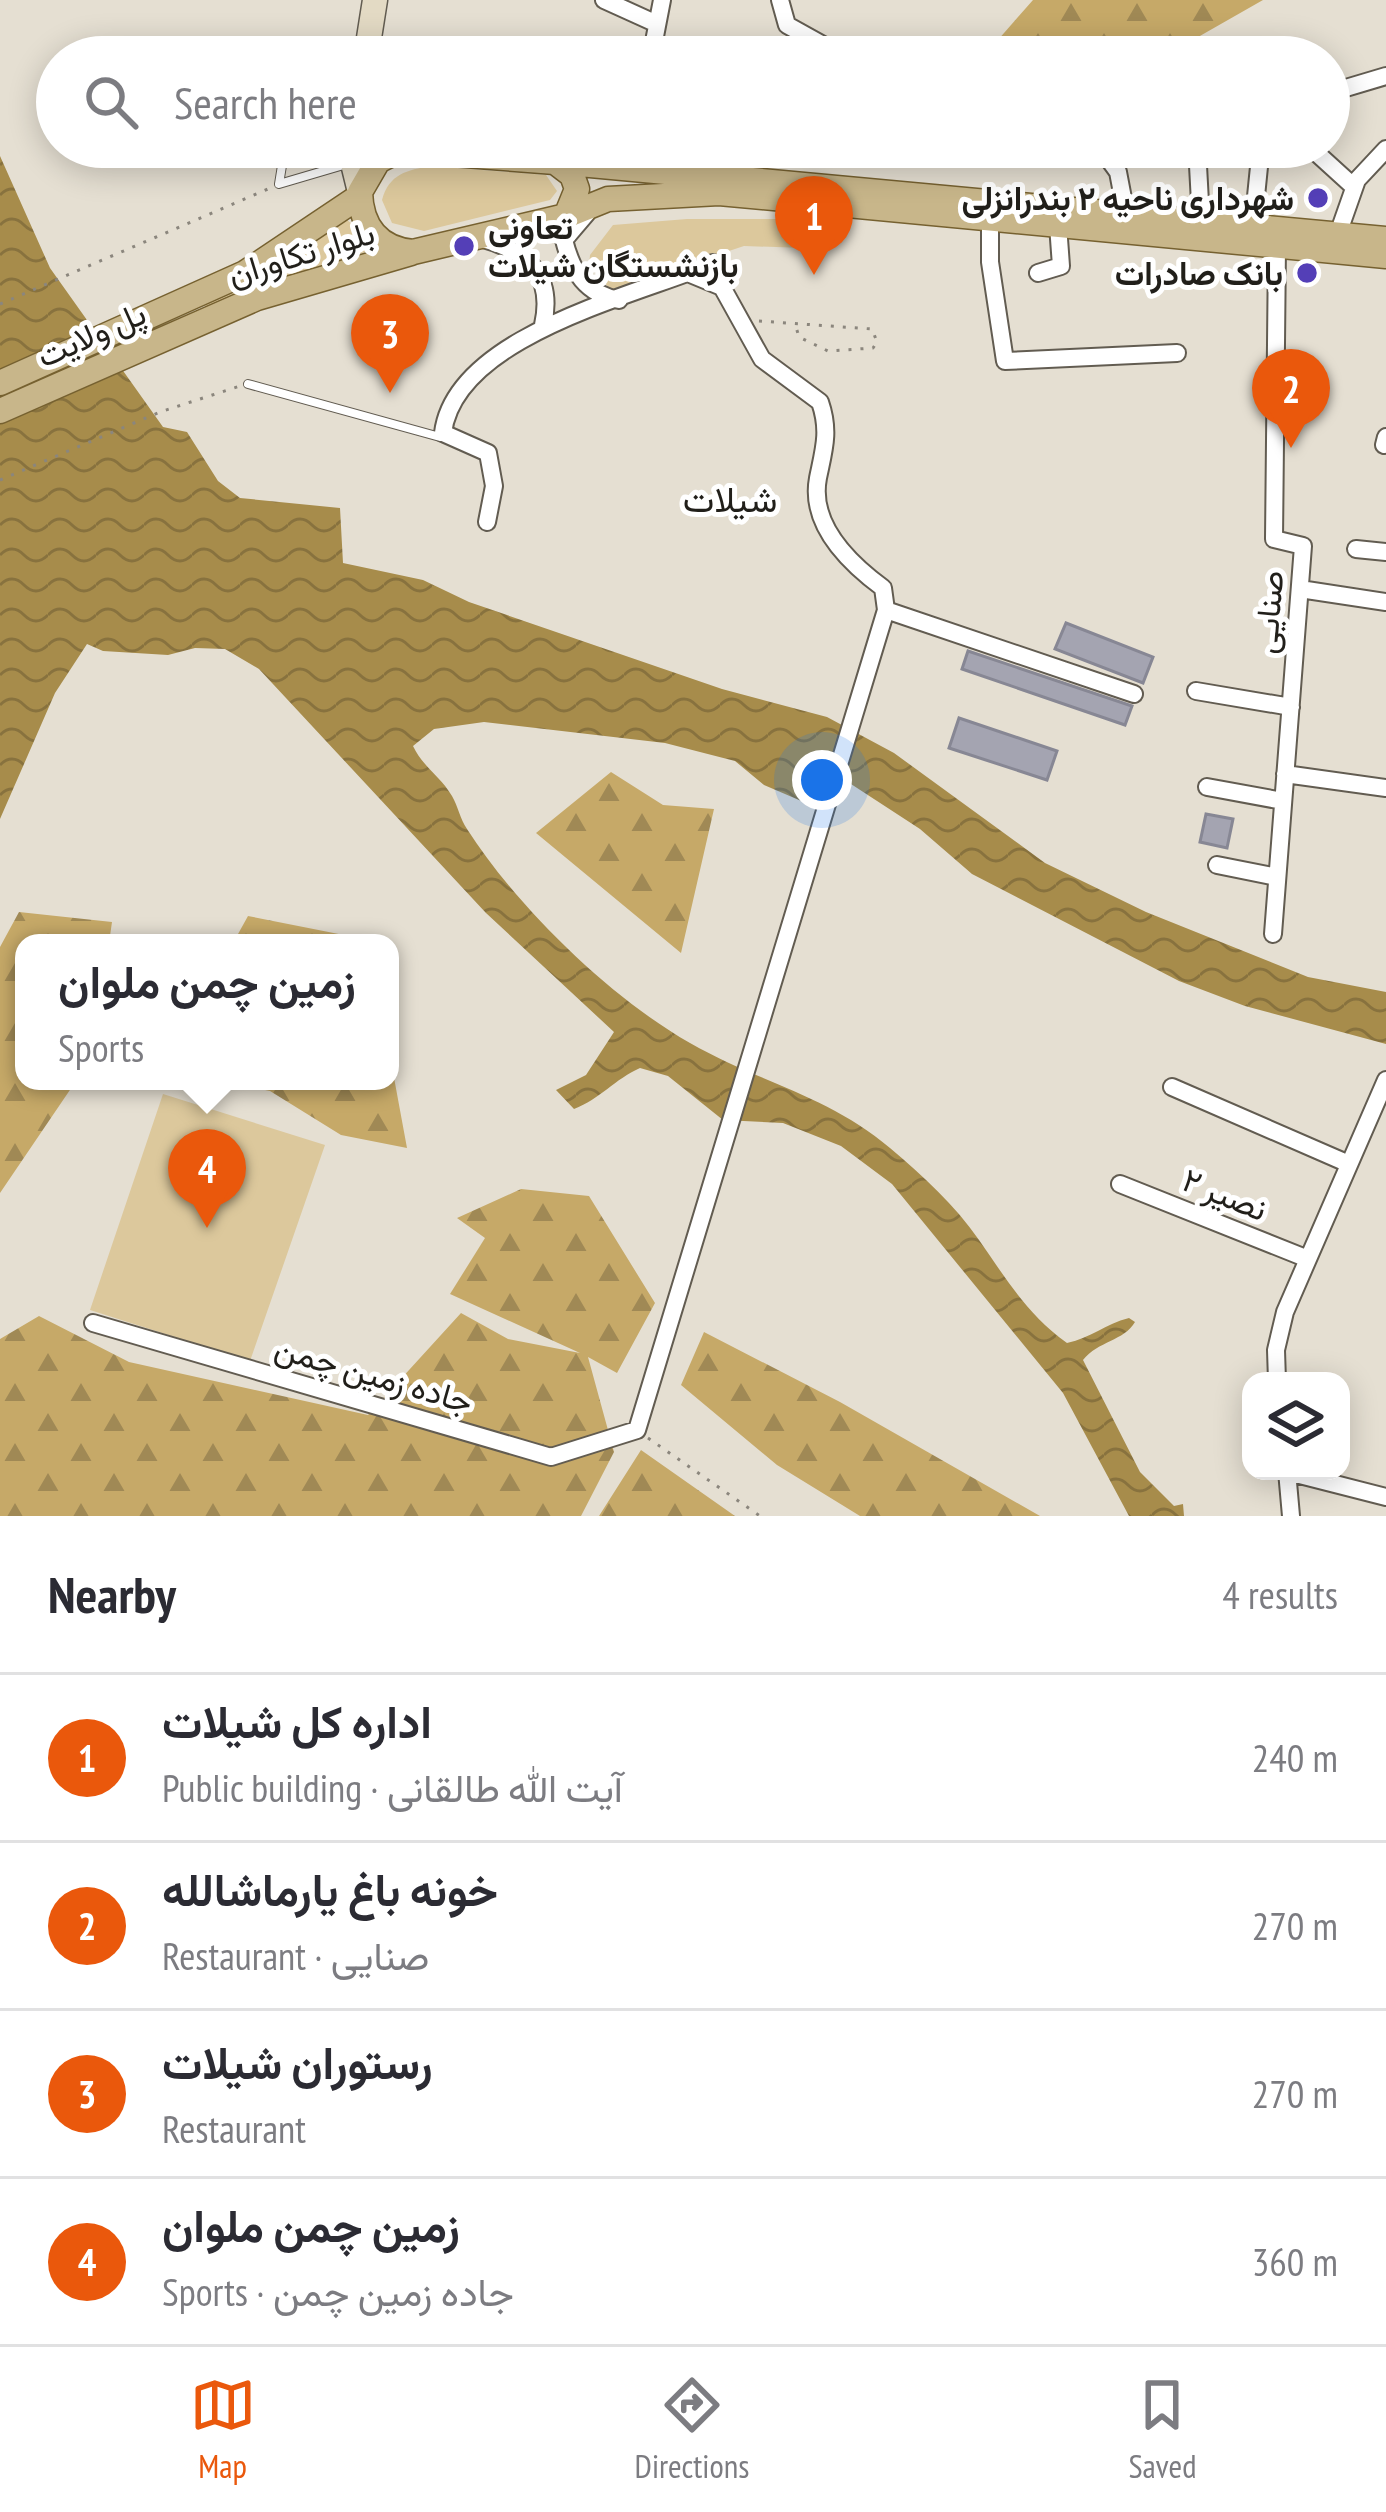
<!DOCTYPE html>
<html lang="en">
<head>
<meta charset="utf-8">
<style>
  :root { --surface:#fff; --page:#f2f2f3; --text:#2b2b33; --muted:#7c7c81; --line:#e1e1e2; --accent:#ea580c }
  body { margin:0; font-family:"PT Sans Narrow",Vazirmatn,sans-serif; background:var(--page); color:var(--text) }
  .controls { position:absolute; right:36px; bottom:36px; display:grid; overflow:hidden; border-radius:24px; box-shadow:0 6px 30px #0003 }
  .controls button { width:108px; height:108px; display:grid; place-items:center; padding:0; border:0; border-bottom:3px solid var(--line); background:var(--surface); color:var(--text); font:60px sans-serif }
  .you { position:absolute; left:822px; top:780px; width:42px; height:42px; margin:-30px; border:9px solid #fff; border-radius:50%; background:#1a73e8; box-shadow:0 0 0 18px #1a73e833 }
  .badge { display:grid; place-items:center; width:78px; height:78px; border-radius:50%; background:var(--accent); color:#fff; font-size:39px; font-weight:700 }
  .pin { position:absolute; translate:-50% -99px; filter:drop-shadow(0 3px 6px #0008) }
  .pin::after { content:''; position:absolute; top:63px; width:42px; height:36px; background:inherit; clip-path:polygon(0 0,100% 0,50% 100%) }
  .popup { position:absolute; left:15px; top:934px; width:384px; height:156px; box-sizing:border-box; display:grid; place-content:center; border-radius:24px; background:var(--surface); filter:drop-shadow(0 3px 9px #0005); font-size:39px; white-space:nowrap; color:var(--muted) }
  .popup b { font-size:45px; color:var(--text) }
  .popup::after { content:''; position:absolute; left:50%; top:100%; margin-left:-24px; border:24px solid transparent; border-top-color:var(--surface) }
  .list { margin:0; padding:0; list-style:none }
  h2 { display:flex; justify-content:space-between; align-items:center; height:156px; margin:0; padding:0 48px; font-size:51px }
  h2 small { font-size:39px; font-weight:400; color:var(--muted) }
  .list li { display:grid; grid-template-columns:78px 1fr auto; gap:36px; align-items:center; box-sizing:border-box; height:168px; padding:0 48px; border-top:3px solid var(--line) }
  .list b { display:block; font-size:45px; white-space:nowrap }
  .list p { margin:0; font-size:39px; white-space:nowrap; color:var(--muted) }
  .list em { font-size:39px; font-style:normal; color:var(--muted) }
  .icon { flex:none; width:66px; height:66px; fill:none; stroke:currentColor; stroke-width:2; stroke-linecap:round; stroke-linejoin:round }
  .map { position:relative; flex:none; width:1386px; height:1516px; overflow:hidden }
  .search { position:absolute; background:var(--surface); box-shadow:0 6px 30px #0003; left:36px; right:36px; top:36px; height:132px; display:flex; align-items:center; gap:30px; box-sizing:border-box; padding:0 42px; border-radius:66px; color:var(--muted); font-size:45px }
  .sheet { height:828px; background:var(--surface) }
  nav { display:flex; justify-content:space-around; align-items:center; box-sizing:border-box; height:168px; border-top:3px solid var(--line); background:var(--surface); font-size:33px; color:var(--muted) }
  nav a { display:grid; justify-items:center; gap:6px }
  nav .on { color:var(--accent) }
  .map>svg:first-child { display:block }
  .green { fill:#dcc89c }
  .forest { fill:url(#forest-firs) }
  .water { fill:url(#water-waves) }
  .building { fill:#a4a4b1; stroke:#878794; stroke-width:3 }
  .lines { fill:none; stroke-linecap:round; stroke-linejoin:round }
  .lane-casing { stroke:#625c51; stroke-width:10 }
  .street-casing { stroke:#625c51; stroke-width:20 }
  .secondary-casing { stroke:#625c51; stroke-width:27 }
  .primary-casing { stroke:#766130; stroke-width:27 }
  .path { stroke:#8b867d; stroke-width:3; stroke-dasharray:3 9; stroke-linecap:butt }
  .lane { stroke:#fff; stroke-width:8 }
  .street { stroke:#fff; stroke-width:16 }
  .secondary { stroke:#e3dac4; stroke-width:24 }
  .primary { stroke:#c8b68a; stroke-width:24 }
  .poi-dot { fill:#543fb7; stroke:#fff; stroke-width:4.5 }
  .labels { text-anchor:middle; stroke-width:10; stroke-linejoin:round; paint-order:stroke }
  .poi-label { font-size:33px; font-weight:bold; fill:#211f1a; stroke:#fff; text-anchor:end }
  .street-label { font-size:33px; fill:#211f1a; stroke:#fff }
  .neighbourhood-label { font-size:36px; fill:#211f1a; stroke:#fff }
</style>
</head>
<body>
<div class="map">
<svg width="1386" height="1516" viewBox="0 0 1386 1516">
  <defs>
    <pattern id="forest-firs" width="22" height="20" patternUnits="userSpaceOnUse" patternTransform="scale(3)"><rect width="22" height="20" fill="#c6a968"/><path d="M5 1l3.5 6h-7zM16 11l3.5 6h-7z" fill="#a08955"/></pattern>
    <pattern id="water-waves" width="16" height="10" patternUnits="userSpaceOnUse" patternTransform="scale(3)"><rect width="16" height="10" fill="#a78c4b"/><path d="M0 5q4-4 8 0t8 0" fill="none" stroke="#88723e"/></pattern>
  </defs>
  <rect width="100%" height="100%" fill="#e5dfd2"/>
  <!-- green -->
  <path class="green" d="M431,166l115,9 11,16 -7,9 -126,31 -32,-8 -10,-23c7,-26 25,-30 49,-34z
    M346,219l33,28 -173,61 -2,-7 86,-40z
    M687,219h118l-1,29 -60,-2 -133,44 -22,-25 1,-10 23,-30z
    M163,1094l162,51 -75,216 -160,-51z"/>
  <!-- forest -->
  <path class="forest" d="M1033,0h230l-100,57h-167l-6,-8z
    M611,772l52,33 51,4 -33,144 -145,-120z
    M19,912l93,10 -3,21h-85v138h52l-76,112v-246z
    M248,916l121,24 1,3h-137z
    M390,1056l17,92 -66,-13 -71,-44 -51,-10h171z
    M521,1189l68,7 66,107 -38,70 -29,-16 26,95 -33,64h-581v-177l39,-23 90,46 239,53 93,-102 47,26 72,14 -130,-59 35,-56 -28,-20z
    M704,1332l136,70 200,114h-180l-83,-51 -96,-80z
    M641,1450l94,66h-136z"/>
  <!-- water -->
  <path class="water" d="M0,156l50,112 113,159 24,5 31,49 22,17 100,10 3,55 80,17 46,22 253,87 105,28 67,36 151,110 101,49 162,65 78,15v52l-141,-38 -66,-25 -207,-107 -52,-45 -89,-58 -16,14 -2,21 -49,-21 -29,-24 -70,-18 -181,-21 -50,7 -21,17c10,21 28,31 39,50 6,10 8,23 15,33 50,78 142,168 223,214 70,40 137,52 200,105 33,28 65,57 89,92 28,40 48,74 88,103 24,-5 38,-19 62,-25l6,4c-11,19 -37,19 -52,38l57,112 34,34 9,-2 1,12h-55l-66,-123 -171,-209 -51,-38 -58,-23 -60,-3 -55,-44 -28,-8c-25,11 -40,31 -66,41l-18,-19 30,-15 28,-43 -128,-119 -227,-244 -34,-20 -30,-1 -27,7 -65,-4 -16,-7 -32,49 -55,126z"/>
  <!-- building -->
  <path class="building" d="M1066,623l87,34 -10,26 -88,-34z
    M968,651l164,55 -7,19 -163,-56z
    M959,718l98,33 -10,29 -98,-32z
    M1206,814l27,5 -6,29 -27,-6z"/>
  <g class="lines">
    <defs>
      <path id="lane" d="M285,147l-6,37 68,-20
        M248,384l192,53"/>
      <path id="street" d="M604,0l53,24
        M780,0l7,25 36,20
        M651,57l11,-57
        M1329,93l57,-17
        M1120,147l-18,3 16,22 8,42
        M1197,147l4,74
        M1310,147l44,40
        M639,169l2,-22
        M587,213l-23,27c8,32 22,54 55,60
        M990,219v43l15,99 172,-8
        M1253,226l8,-79
        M1338,234l19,-54 29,-31
        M483,239c46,13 71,37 60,86
        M688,273l34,14 40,72 58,43c10,29 4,47 -2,76 -9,47 31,85 65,110l3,22 248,84
        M1038,273l23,-7 -3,-41
        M1384,445l2,-8
        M487,522l7,-36 -6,-33 -45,-20c12,-97 191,-137 270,-170
        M1356,549l30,3
        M1300,589l86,13
        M1196,691l95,16
        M1285,774l101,14
        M1207,787l76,14
        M1217,865l60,12
        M1273,934l30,-388 -29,-7 3,-293
        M1172,1087l177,77
        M1120,1184l188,75
        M93,1323l458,134 86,-27 249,-820
        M1277,1381l-1,-31 9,-38 101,-232
        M1287,1471l4,45
        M1288,1472l98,25"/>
      <path id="secondary" d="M366,57l9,-57
        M349,147l11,45"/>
      <path id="primary" d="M558,162l828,77
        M566,216l11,-27 -5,-14 -17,-13 -155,-12 -22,11 -18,31c1,34 18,57 53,60l153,-36 42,-17 111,-6 667,63
        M0,383l245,-110 115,-77
        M0,411l257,-113 154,-45"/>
    </defs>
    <!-- lane casing -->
    <use href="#lane" class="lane-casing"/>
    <!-- street casing -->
    <use href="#street" class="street-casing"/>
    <!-- secondary casing -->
    <use href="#secondary" class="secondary-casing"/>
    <!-- primary casing -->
    <use href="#primary" class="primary-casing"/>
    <!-- path -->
    <path class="path" d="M0,304l268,-115
      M759,321l113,8 5,13 -4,6 -45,3 -29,-14 -3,-10
      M0,480l160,-68 80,-26
      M648,1438l112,78"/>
    <!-- lane -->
    <use href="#lane" class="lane"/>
    <!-- street -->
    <use href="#street" class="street"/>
    <!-- secondary -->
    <use href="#secondary" class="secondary"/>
    <!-- primary -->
    <use href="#primary" class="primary"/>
  </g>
  <!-- markers -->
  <g class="poi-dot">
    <circle cx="1318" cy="198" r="12"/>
    <circle cx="464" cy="246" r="12"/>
    <circle cx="1307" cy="273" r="12"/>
  </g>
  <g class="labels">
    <!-- poi labels -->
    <g class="poi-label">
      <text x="1294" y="210">شهرداری ناحیه ۲ بندرانزلی</text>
      <text x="488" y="239" text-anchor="start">تعاونی<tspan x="488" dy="38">بازنشستگان شیلات</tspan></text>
      <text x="1283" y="285">بانک صادرات</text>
    </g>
    <!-- street labels -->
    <g class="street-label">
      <text transform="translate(301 253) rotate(-17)" y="12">بلوار تکاوران</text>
      <text transform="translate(91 334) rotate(-24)" y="12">پل ولایت</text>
      <text transform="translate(1268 612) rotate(-85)" y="12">صنایی</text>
      <text transform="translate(1225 1194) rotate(22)" y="12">نصیر ۲</text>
      <text transform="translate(374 1374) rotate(16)" y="12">جاده زمین چمن</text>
    </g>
    <!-- neighbourhood labels -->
    <g class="neighbourhood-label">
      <text x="730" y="512">شیلات</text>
    </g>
  </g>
</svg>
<div class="controls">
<button><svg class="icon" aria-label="layers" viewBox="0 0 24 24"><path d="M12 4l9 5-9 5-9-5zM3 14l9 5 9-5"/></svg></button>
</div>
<div class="you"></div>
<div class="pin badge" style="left:814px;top:275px">1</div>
<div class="pin badge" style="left:1291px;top:448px">2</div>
<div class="pin badge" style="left:390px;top:393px">3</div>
<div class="pin badge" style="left:207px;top:1228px">4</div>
<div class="popup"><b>زمین چمن ملوان</b>Sports</div>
<div class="search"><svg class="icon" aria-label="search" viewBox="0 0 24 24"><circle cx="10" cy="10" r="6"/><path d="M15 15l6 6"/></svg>Search here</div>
</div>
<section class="sheet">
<h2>Nearby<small>4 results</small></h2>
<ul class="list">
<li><span class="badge">1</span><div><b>اداره کل شیلات</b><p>Public building · آیت الله طالقانی</p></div><em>240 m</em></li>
<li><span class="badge">2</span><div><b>خونه باغ یارماشالله</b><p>Restaurant · صنایی</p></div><em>270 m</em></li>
<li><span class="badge">3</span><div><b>رستوران شیلات</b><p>Restaurant</p></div><em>270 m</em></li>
<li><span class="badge">4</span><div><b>زمین چمن ملوان</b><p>Sports · جاده زمین چمن</p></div><em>360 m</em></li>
</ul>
</section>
<nav>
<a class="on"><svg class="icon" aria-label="map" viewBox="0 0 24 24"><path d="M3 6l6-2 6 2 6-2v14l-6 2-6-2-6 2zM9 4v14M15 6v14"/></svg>Map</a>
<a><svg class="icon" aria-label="directions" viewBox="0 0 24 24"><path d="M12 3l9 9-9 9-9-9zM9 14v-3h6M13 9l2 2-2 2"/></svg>Directions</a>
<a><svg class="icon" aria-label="saved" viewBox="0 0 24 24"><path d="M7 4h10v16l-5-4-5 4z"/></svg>Saved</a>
</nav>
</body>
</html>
